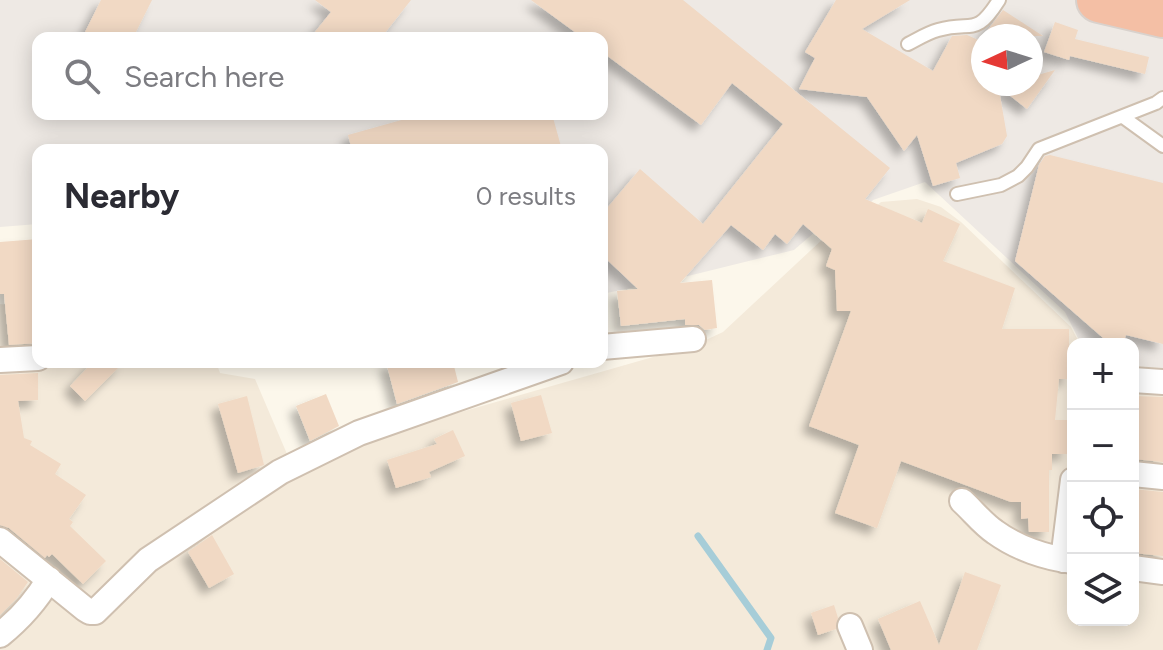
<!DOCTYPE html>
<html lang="en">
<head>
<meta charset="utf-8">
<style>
  :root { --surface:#fff; --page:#f2f2f3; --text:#2b2b33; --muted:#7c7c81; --line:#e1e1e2 }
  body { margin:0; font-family:Figtree,sans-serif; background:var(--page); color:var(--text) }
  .controls { position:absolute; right:24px; bottom:24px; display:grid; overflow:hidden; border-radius:16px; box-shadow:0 4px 20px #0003 }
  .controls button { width:72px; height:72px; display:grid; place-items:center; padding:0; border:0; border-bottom:2px solid var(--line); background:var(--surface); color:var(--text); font:40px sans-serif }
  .compass { position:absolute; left:971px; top:24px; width:72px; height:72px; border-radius:50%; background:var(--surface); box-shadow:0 4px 20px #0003; rotate:266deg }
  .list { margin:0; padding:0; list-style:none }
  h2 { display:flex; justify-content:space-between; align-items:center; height:104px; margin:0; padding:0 32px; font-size:34px }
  h2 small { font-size:26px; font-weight:400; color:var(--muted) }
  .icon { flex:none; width:44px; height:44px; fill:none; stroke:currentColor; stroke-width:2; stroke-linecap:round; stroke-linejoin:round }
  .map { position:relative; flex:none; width:1163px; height:650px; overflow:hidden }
  .search { position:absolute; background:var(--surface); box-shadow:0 4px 20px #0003; left:32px; top:32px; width:576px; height:88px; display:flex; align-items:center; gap:20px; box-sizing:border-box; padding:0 28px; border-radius:16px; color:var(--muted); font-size:30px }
  .panel { position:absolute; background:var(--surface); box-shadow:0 4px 20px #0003; left:32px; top:144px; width:576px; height:224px; border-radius:16px }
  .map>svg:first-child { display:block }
  .residential { fill:#f4eada }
  .industrial { fill:#eee9e4; fill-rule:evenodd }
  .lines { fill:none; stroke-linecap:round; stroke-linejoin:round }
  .stream { stroke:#a6cdd8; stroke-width:7 }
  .building { fill:#f1d9c4; filter:url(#shadow) }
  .lane-casing { stroke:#cfc0b0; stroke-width:16 }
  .street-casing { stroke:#cfc0b0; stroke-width:28 }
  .highway-casing { stroke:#d9d2cd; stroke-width:48 }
  .lane { stroke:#fff; stroke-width:12 }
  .street { stroke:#fff; stroke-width:24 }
  .highway { stroke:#f4bfa5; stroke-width:44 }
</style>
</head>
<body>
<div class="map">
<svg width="1163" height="650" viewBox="0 0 1163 650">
  <defs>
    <filter id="shadow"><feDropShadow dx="-7" dy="7" stdDeviation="4" flood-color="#0004"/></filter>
  </defs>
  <rect width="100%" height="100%" fill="#fcf7eb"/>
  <!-- residential -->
  <path class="residential" d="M917,199l24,8 20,15 110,105 9,17h-7v276h60v-252l30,1v281h-1163v-346l9,1 29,-4v61h178l4,11 35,6 35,82 405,-116 28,-13 117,-109 26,-8 15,-13z"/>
  <!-- industrial -->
  <path class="industrial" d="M0,0h1163v368l-30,-2v-22h-52l-16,-32 -140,-130 -52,18 -12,14 -45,17 -22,19 -106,26 -86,18v-144h-564v74l-38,3zM983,36h48v48h-48zM38,38h564v76h-564z"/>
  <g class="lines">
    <!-- stream -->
    <path class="stream" d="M698,536l73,102 -4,12"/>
  </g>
  <!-- building -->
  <path class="building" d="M101,0h51l-19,38h-51z
    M315,0h96l-30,38h-71l21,-26z
    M531,0h152l207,168 -25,31 57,24 6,-14 32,15 -17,37 72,27 -13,41h67v50h-10l-4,41h12v34h-15v16h-3v62h-20l-1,-14 -7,1v-17h-10l-110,-41 -24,67 -42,-15 24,-68 -50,-19 42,-115h-14l-2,-41 -9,-4 6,-17 -29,-25 -16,20 -12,-10 -12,16 -32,-25 -51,58 32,-3 5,48 -12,2 -6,-5h-14v-6l-64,7 -4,-35 21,-2 -36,-34v-41l38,-45 63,55 80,-100 -51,-41 -31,42 -99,-73v-14h-19z
    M836,0h74l-48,29 71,42 19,-35 15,-1 16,7v42h15l9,52 -5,8 -46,19 4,15 -27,8 -16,-51 -13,16 -37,-54 -68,-8 16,-31 -10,-6z
    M1003,10l40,26h-60z
    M1055,22l23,8 -3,9 74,18 -4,17 -75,-18 -1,4 -25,-8z
    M1055,70l-28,39 -28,-22 10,-3h22v-7z
    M423,114h129l10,36h-210l-4,-15z
    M1050,155l113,28v161l-37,-9 -3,9h-13l-95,-83 24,-96 6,-9z
    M38,239v104l-29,2 -5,-51h-4v-52z
    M93,362h31l-39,39 -15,-15z
    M386,362h67l5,20 -61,22z
    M38,373v27l-20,1 6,37 8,3 -2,4 31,19 -6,10 31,21 -17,24 4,3 -3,4 36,35 -23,23 -31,-30 -3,3 -2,-2 -2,3 -36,-30 -9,-3v-150z
    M326,394l13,32 -29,15 -14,-35z
    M541,395l11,38 -31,8 -10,-38z
    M247,396l17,69 -26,8 -20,-69z
    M1133,396l30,1v65l-30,-3z
    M453,430l12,26 -36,16 2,5 -35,11 -9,-28 50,-16 -3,-5z
    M1133,489l30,3v64l-30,-3z
    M212,535l22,39 -25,14 -21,-36z
    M0,559l28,23 -12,17 -16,16z
    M965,572l36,13 -24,65h-86l-13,-31 42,-18 19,44z
    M834,605l4,13 -2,11 -18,6 -7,-22z"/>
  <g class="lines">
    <defs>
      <path id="lane" d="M908,44c10,-5 19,-11 30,-14 35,-10 37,8 61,-30
        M1123,117l40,29
        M957,194l44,-9 17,-9 9,-9 12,-18 117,-46 7,-5"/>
      <path id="street" d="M602,347l91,-8
        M0,360l38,-2
        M1133,380l30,2
        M1133,474l30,3
        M962,501c11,10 21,23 33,31 22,16 51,26 78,29
        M0,540l85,69 5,3h5l53,-52 132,-88 79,-39 202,-71
        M1063,560l10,-80
        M1133,568l30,4
        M850,626l10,24
        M0,635c20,-16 36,-34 49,-56"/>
      <path id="highway" d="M1099,0l64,15"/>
    </defs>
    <!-- lane casing -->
    <use href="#lane" class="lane-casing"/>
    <!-- street casing -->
    <use href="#street" class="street-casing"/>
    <!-- highway casing -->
    <use href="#highway" class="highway-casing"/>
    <!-- lane -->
    <use href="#lane" class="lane"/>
    <!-- street -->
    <use href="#street" class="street"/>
    <!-- highway -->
    <use href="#highway" class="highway"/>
  </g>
</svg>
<div class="controls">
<button>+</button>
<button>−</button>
<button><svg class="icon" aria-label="locate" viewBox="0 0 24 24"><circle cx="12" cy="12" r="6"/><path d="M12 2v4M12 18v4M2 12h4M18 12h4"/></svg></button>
<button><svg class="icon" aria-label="layers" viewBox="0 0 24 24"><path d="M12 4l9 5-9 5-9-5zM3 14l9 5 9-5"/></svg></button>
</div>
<svg class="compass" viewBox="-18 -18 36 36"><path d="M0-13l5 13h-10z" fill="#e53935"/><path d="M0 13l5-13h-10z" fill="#7c7c81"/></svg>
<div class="search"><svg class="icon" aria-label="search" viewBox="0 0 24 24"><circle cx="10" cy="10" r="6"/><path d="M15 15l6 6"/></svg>Search here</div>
<section class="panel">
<h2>Nearby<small>0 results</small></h2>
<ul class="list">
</ul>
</section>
</div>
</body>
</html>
